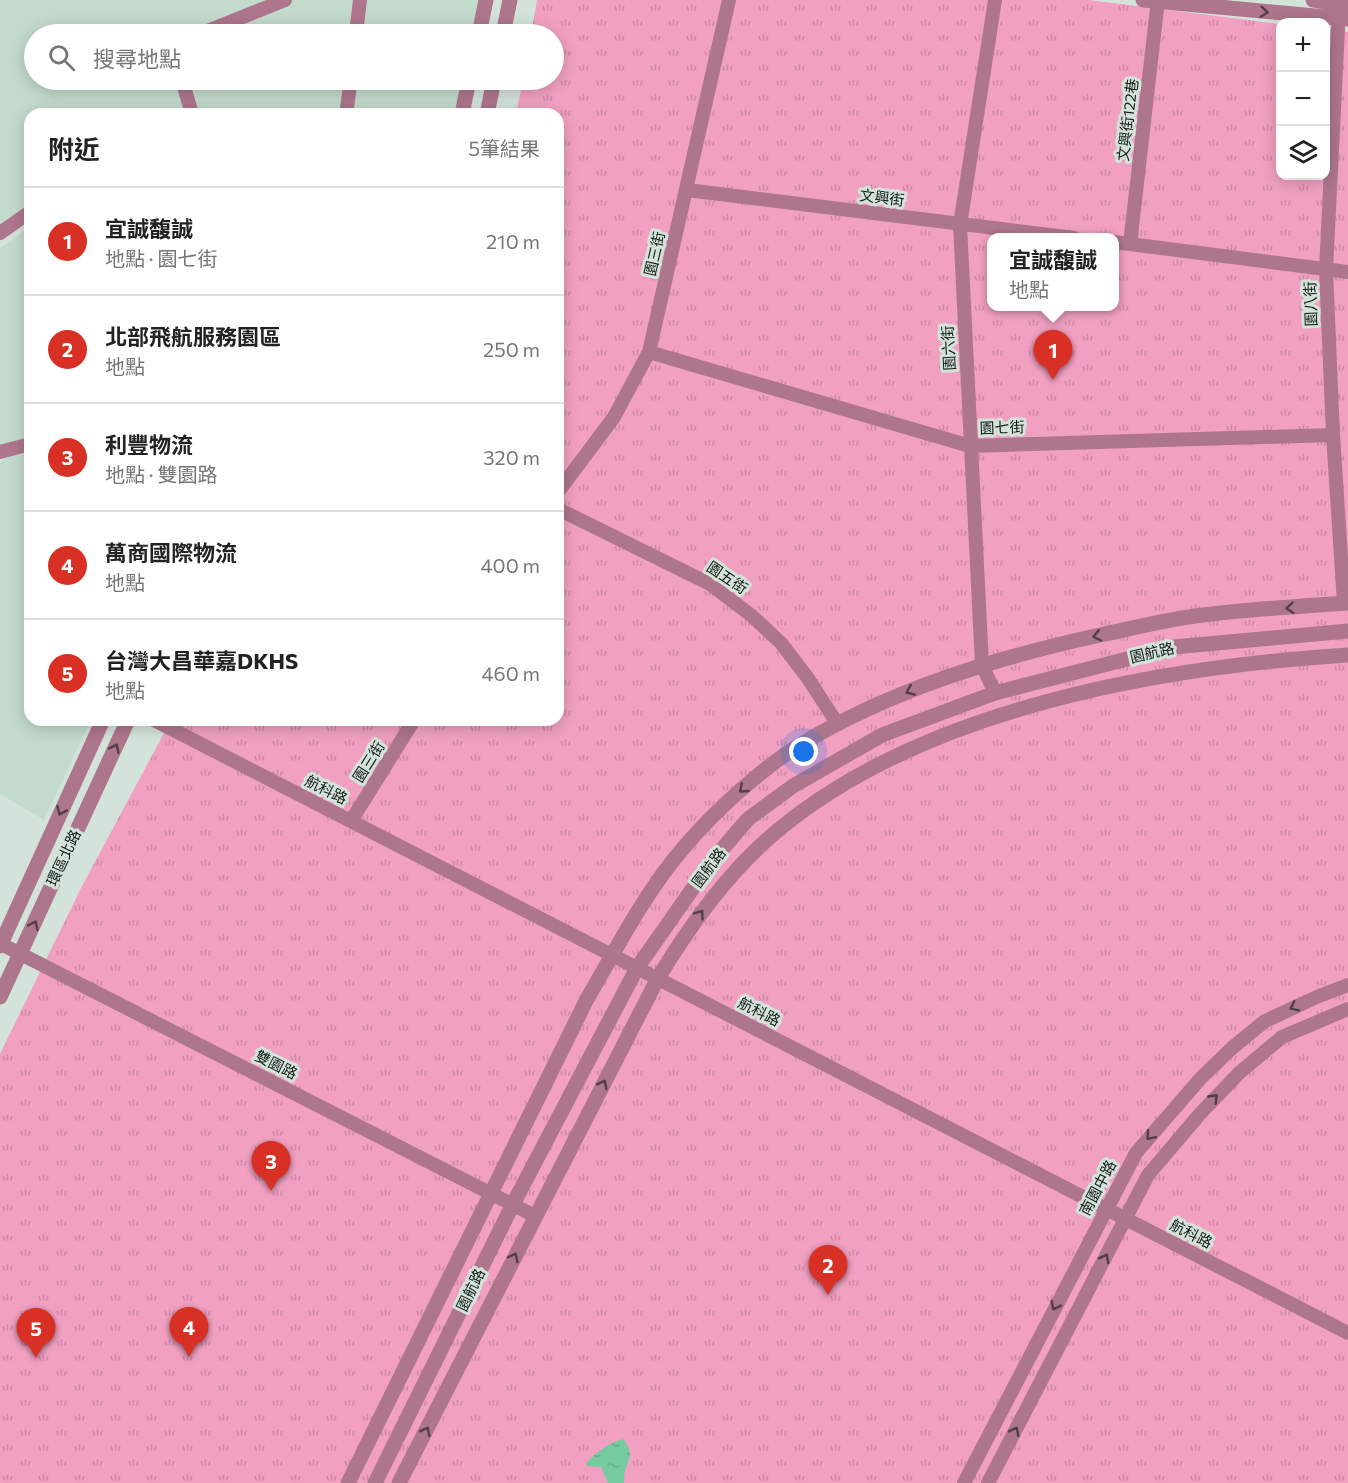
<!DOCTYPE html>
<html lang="zh-TW">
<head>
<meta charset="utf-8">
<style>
  :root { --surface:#fff; --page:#f6f6f6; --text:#222; --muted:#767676; --line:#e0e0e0; --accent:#d93025 }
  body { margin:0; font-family:Commissioner,"Noto Sans TC",sans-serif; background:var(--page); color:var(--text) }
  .controls { position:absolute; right:18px; top:18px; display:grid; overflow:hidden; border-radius:12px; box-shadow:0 3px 15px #0003 }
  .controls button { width:54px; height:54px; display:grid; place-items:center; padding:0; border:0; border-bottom:2px solid var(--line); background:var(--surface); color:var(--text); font:30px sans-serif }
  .you { position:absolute; left:804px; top:752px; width:21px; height:21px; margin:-15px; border:4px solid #fff; border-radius:50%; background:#1a73e8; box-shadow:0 0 0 9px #1a73e833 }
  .badge { display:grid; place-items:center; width:39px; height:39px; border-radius:50%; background:var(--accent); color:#fff; font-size:20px; font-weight:700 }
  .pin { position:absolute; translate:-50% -50px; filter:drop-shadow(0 2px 3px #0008) }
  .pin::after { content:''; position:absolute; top:32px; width:21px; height:18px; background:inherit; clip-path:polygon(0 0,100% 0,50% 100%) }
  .popup { position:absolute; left:987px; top:233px; width:132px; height:78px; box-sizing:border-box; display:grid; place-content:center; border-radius:12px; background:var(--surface); filter:drop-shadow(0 2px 4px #0005); font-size:20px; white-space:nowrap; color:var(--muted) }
  .popup b { font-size:22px; color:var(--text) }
  .popup::after { content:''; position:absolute; left:50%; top:100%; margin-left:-12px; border:12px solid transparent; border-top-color:var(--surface) }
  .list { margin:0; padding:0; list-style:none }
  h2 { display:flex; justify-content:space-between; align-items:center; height:78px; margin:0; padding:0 24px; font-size:26px }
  h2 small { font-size:20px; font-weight:400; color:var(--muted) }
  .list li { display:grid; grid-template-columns:39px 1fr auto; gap:18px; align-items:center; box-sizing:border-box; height:108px; padding:0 24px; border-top:2px solid var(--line) }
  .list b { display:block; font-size:22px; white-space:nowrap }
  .list p { margin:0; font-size:20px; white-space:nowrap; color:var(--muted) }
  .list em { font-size:20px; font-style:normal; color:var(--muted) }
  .icon { flex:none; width:33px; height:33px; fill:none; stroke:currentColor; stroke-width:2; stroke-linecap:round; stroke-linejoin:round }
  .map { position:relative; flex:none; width:1348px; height:1483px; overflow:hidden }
  .search { position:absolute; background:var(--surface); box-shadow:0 3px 15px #0003; left:24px; top:24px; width:540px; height:66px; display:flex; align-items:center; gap:15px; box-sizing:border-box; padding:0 21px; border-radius:33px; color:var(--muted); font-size:22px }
  .panel { position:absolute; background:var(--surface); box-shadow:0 3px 15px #0003; left:24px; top:108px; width:540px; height:618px; border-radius:18px }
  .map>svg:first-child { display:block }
  .built { fill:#c3dbcc }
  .grass { fill:url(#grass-tufts); fill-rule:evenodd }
  .water { fill:url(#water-ripples) }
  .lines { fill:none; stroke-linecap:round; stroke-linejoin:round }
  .minor { stroke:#ae768d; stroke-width:14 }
  .tertiary { stroke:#ae768d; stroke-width:15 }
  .oneway { stroke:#523f46 }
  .labels { text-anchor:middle; stroke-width:6; stroke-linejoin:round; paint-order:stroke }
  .street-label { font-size:15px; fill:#151a17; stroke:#d3e3da }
</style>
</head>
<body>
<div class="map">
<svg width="1348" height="1483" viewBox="0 0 1348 1483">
  <defs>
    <pattern id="grass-tufts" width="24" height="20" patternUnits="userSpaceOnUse" patternTransform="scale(1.5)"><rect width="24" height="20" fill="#f1a0c1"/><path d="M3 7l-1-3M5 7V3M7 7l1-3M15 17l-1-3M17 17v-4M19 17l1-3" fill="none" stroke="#ce89a5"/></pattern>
    <pattern id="water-ripples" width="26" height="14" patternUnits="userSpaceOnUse" patternTransform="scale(1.5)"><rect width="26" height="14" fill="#75cb9d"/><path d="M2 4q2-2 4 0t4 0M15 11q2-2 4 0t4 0" fill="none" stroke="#64ae86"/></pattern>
  </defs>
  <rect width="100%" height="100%" fill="#d3e3da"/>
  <!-- built -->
  <path class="built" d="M0,0h274l-85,34h-155v46h143l11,34h-158v90l-30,20z
    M294,0h63l-4,34h-145z
    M364,0h115l-7,34h-112z
    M185,80h162l-4,34h-148z
    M354,80h108l-7,34h-105z
    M30,227v213l-30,5v-197z
    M30,452v268h61l-47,100 -44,-26v-331l6,-6z"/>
  <!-- grass -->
  <path class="grass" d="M537,0h552l191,24v152h46v-147l22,3v1451h-1348v-429l81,-166 90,-168h387v-606h-42l7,-34h31v-46h-23zM992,238h122v68h-122z"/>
  <!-- water -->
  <path class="water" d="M623,1439c16,19 -1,24 1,44h-16l-7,-16 -14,-1 -1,-3c11,-11 22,-20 37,-24z"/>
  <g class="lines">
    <!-- minor -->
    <path class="minor" d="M995,0l-35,225 22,440 13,28
      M1339,9l-13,261 7,165 11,168
      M200,34l85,-34
      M356,34l4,-34
      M182,80l10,34
      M346,114l5,-34
      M687,190l387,48
      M0,233l30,-21
      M1114,242l234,30
      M1130,244l28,-244
      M649,352l321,94 363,-11
      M0,452l30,-8
      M558,492l56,-75 35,-65 80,-352
      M558,509l152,75 42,32 29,27 26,34 30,46
      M154,720l1194,613
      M351,821l63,-101
      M1,944l534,272
      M964,1483l172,-330 64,-74 32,-31 33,-27 54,-25 29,-11
      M988,1483l160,-308 51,-60 40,-42 43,-36 66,-28"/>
    <!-- tertiary -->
    <path class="tertiary" d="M1143,0l205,19
      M1313,0l35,5
      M479,34l7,-34
      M503,34l7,-34
      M462,114l7,-34
      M487,114l7,-34
      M0,946l103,-226
      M0,997l128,-277
      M348,1483l239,-484c31,-53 58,-107 98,-153 29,-34 75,-76 113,-100 92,-56 197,-88 302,-111 34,-7 68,-16 103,-20 48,-6 97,-9 145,-12
      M375,1483l137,-277 125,-238 75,-107 36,-42 45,-33 89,-51 113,-42 179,-46 174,-16
      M399,1483l259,-505c33,-54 70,-106 119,-147 147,-123 384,-164 571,-176"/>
  </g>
  <!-- one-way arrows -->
  <defs><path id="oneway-chevron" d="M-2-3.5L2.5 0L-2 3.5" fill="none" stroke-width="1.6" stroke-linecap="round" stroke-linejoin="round" transform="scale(1.5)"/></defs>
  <g class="oneway">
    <use href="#oneway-chevron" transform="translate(1264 12) rotate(5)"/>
    <use href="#oneway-chevron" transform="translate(1290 608) rotate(175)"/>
    <use href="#oneway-chevron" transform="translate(1097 636) rotate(168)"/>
    <use href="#oneway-chevron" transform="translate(910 691) rotate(157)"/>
    <use href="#oneway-chevron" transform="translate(115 748) rotate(-65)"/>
    <use href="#oneway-chevron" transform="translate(743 789) rotate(139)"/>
    <use href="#oneway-chevron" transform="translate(61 811) rotate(114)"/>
    <use href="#oneway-chevron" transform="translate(700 914) rotate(-54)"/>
    <use href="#oneway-chevron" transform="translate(34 925) rotate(-65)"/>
    <use href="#oneway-chevron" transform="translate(1294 1007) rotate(154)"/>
    <use href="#oneway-chevron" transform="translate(603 1084) rotate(-63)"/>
    <use href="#oneway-chevron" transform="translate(1214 1098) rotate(-46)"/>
    <use href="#oneway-chevron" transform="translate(1150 1136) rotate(131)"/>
    <use href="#oneway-chevron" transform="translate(514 1257) rotate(-63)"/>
    <use href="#oneway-chevron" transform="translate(1105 1258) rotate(-63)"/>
    <use href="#oneway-chevron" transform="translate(1055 1306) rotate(117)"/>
    <use href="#oneway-chevron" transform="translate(426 1431) rotate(-63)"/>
    <use href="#oneway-chevron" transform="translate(1015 1431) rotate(-63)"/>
  </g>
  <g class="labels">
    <!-- street labels -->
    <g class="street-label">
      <text transform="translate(1128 120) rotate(-83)" y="5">文興街122巷</text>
      <text transform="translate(882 198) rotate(7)" y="5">文興街</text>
      <text transform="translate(655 254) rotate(-77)" y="5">園三街</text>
      <text transform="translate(1311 304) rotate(-92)" y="5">園八街</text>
      <text transform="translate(949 348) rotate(-93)" y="5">園六街</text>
      <text transform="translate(1002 428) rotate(-2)" y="5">園七街</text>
      <text transform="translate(727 578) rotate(34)" y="5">園五街</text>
      <text transform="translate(1152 653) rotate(-13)" y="5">園航路</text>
      <text transform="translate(369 762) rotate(-58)" y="5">園三街</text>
      <text transform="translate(326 790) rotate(27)" y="5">航科路</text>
      <text transform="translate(64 858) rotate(-65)" y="5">環區北路</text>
      <text transform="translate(709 868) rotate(-53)" y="5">園航路</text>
      <text transform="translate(759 1012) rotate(27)" y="5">航科路</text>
      <text transform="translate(276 1065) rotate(27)" y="5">雙園路</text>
      <text transform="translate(1098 1188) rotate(-62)" y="5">南園中路</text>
      <text transform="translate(1191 1234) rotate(27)" y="5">航科路</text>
      <text transform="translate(471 1290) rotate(-64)" y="5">園航路</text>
    </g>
  </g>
</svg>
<div class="controls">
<button>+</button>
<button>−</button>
<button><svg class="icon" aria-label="layers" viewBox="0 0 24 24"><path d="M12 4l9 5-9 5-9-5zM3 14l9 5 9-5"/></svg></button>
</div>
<div class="you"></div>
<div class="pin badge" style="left:1053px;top:380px">1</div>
<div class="popup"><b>宜誠馥誠</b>地點</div>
<div class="pin badge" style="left:828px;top:1295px">2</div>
<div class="pin badge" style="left:271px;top:1191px">3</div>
<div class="pin badge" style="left:189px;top:1357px">4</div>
<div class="pin badge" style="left:36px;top:1358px">5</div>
<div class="search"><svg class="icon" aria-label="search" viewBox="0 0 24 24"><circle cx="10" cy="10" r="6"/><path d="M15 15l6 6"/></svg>搜尋地點</div>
<section class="panel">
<h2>附近<small>5筆結果</small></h2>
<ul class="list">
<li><span class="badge">1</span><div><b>宜誠馥誠</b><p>地點 · 園七街</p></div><em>210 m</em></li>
<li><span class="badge">2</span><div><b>北部飛航服務園區</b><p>地點</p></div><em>250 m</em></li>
<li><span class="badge">3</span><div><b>利豐物流</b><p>地點 · 雙園路</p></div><em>320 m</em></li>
<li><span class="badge">4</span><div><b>萬商國際物流</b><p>地點</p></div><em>400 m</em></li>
<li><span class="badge">5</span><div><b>台灣大昌華嘉DKHS</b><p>地點</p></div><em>460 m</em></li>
</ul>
</section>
</div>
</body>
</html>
